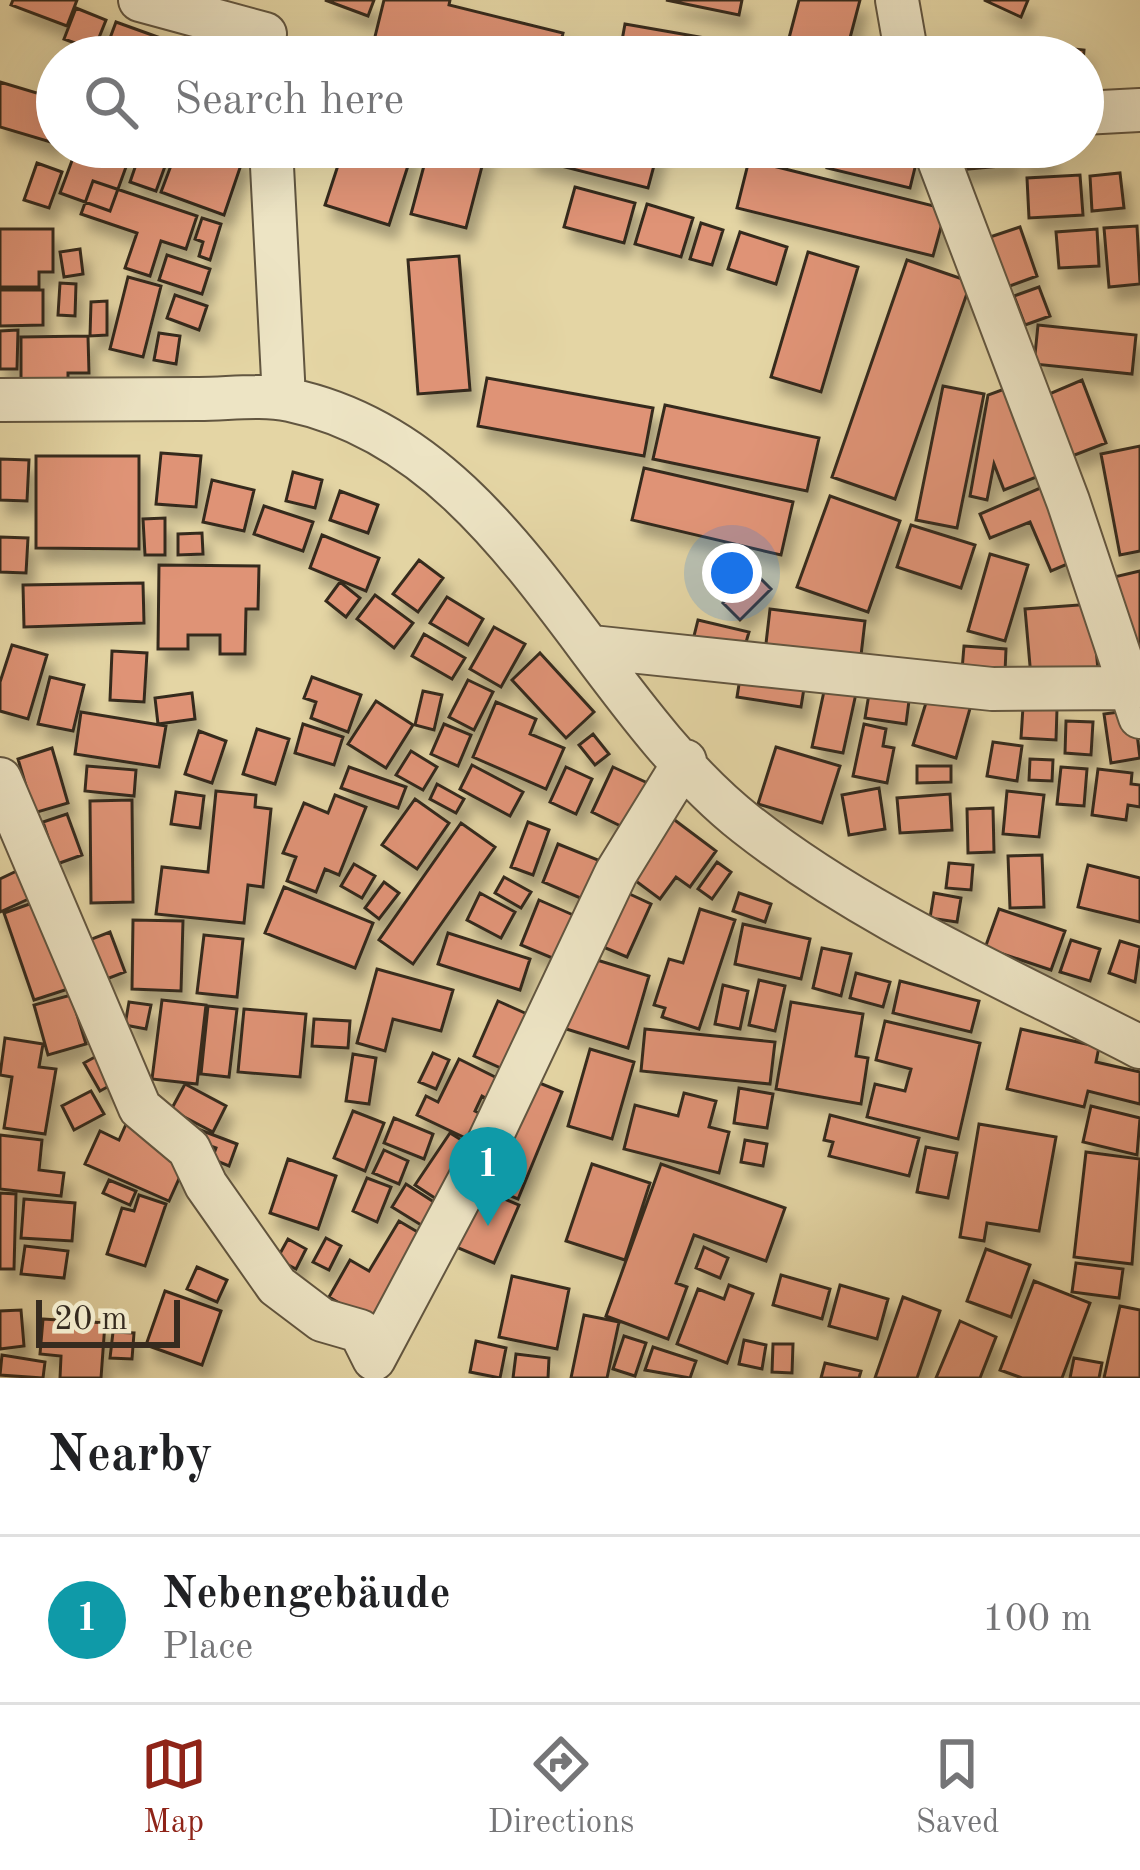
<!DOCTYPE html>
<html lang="en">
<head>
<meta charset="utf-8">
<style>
  :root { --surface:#fff; --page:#f2f2f2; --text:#202124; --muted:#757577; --line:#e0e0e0; --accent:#8f2418 }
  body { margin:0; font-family:"Old Standard TT",serif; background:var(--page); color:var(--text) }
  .scale { position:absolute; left:36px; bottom:30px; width:144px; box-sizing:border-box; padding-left:12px; border:6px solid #362b1f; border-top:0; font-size:33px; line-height:42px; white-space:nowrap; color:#362b1f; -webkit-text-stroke:9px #ede4c4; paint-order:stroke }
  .you { position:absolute; left:732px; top:573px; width:42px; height:42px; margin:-30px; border:9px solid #fff; border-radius:50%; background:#1a73e8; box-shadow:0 0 0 18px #1a73e833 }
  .badge { display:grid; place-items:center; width:78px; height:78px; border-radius:50%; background:var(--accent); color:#fff; font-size:39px; font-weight:700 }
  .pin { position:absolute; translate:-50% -99px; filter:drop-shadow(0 3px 6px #0008) }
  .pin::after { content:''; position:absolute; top:63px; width:42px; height:36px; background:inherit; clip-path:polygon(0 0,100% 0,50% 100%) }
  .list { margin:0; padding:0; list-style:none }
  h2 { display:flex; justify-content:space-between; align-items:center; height:156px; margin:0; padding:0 48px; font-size:51px }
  h2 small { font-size:39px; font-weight:400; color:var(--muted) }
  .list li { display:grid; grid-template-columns:78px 1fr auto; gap:36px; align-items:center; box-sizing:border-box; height:168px; padding:0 48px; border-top:3px solid var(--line) }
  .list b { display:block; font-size:45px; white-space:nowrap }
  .list p { margin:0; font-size:39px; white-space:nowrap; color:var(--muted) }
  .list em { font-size:39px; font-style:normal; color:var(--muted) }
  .icon { flex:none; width:66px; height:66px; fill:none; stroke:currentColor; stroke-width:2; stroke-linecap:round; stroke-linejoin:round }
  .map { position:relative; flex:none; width:1140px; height:1378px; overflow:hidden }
  .search { position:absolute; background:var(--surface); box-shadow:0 12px 48px #0002; left:36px; right:36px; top:36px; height:132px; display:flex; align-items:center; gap:30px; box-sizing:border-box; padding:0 42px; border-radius:66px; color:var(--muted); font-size:45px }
  .sheet { height:324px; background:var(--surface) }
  nav { display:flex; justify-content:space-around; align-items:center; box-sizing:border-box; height:168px; border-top:3px solid var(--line); background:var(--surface); font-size:33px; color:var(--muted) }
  nav a { display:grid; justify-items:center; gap:6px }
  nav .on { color:var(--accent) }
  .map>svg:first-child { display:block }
  .building { fill:#df9376; stroke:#362b1f; stroke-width:3; filter:url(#shadow) }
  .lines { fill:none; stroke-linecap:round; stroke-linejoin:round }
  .minor-casing { stroke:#625640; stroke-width:46 }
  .minor { stroke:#ede4c4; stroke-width:42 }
</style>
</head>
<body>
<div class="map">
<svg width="1140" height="1378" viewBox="0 0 1140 1378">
  <defs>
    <filter id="shadow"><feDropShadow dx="7" dy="13" stdDeviation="6" flood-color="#0004"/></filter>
  </defs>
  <rect width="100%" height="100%" fill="#e4d5a4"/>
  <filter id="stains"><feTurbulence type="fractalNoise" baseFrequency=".00167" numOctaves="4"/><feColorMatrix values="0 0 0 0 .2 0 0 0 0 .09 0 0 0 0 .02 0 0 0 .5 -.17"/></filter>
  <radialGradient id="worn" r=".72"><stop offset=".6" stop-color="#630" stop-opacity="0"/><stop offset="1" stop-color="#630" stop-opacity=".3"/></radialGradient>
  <!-- building -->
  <path class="building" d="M13,0h64l-10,26 -56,-21z
    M325,0h49l-6,16z
    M384,0h66l-1,5 114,28 -6,24h-187z
    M666,0h76l-3,15z
    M799,0h61l-15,57h-61z
    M984,0h44l-7,17z
    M76,8l30,12 -12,30 -30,-11z
    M116,22l50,18 -6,17h-57z
    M625,24l143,25 -1,8h-148z
    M1017,43l67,7 -1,12v-5h-68z
    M0,82l57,17 -3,44 -54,-16z
    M77,147h28l25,9 -20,55 -50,-18z
    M142,147h30l-16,44 -26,-9z
    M178,147h41l25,9 -20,59 -63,-23z
    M344,147h70l-25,78 -64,-20z
    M429,147h58l-21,81 -55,-14z
    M531,147h128l-11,41 -119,-30z
    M832,147h88l-10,41 -83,-20z
    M955,147h56l2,18 -56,5z
    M1021,147h27l1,14 -27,2z
    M749,160l197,49 -13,47 -196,-48z
    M37,163l25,9 -13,36 -25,-8z
    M1120,173l4,35 -32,3 -2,-35z
    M1080,175l3,40 -54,3 -2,-40z
    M93,181l104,35 -11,33 -25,-8 -11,35 -25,-8 12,-35 -56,-19z
    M575,187l60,16 -11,40 -60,-16z
    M647,204l46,14 -12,39 -46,-13z
    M202,218l19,6 -11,36 -11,-4 4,-14 -8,-3z
    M701,223l22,7 -11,35 -22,-6z
    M1137,226l3,58 -31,3 -5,-59z
    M1020,227l17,49 -30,11 -17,-50z
    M0,229h53v43h-14v15h-39z
    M1097,229l2,37 -40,2 -3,-36z
    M740,232l47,15 -11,37 -48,-15z
    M80,249l3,25 -19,3 -4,-25z
    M808,252l50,15 -37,125 -50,-15z
    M167,255l43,14 -8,25 -43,-14z
    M459,256l11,134 -52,4 -10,-134z
    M907,260l64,22 -76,217 -63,-22z
    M128,277l33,9 -18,71 -33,-8z
    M60,283l16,1 -1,32 -17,-1z
    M1039,287l11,29 -25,9 -11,-29z
    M0,290h43v35l-43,1z
    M175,295l32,11 -8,24 -32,-12z
    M107,301v34l-17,1 1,-34z
    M1038,325l98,10 -4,39 -98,-10z
    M18,330l-1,39h-17v-38z
    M159,333l21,3 -4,28 -22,-4z
    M88,336l1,37h-21v12l-47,1v-49z
    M487,378l166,30 -9,48 -166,-30z
    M1082,380l24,63 -34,13 -23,-62z
    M943,386l41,8 -27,134 -41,-8z
    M1010,387l34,87 -40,16 -10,-26 -7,36 -17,-4 18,-101z
    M665,405l154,33 -12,53 -154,-32z
    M1140,446v105l-20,4 -19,-101z
    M161,453l40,3 -5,51 -40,-3z
    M36,456h103v93l-103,-1z
    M0,459l29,1 -2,41 -27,-1z
    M644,468l149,34 -12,53 -149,-35z
    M293,472l29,8 -7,28 -29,-7z
    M212,480l42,10 -10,41 -41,-9z
    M1045,486l32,74 -26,11 -21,-49 -40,16 -10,-24z
    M340,491l38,14 -10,28 -38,-13z
    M830,496l70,25 -32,91 -71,-25z
    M264,506l49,16 -10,29 -49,-17z
    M165,518v37h-20l-2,-36z
    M911,525l64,20 -14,43 -64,-21z
    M202,533l1,21 -25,1v-21z
    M322,535l57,23 -13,33 -56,-23z
    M0,537l28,1 -2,35 -26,-1z
    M990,554l38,11 -23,76 -37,-10z
    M419,560l24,18 -25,34 -25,-18z
    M159,565l100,1 -1,43h-12l-1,45h-25v-19h-32v14h-30z
    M1140,571v105l-26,-99z
    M754,572l17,17 -31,31 -17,-17z
    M340,582l20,16 -14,19 -20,-16z
    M143,583l1,40 -120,4 -1,-42z
    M375,595l38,28 -19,25 -37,-29z
    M447,597l36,22 -15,26 -38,-22z
    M1092,604l6,66 -67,7 -6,-68z
    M770,609l95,12 -5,43 -95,-12z
    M698,620l51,12 -7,24 -50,-12z
    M494,627l31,17 -24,43 -31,-18z
    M424,634l41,24 -13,21 -40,-23z
    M12,645l35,10 -19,64 -28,-8v-29z
    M964,646l42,3 -1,23 -43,-2z
    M112,651l35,2 -3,49 -34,-2z
    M540,653l54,59 -28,26 -54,-58z
    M741,672l64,10 -4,25 -64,-10z
    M50,677l34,8 -11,46 -35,-7z
    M312,677l49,18 -13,37 -37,-14 5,-16 -12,-4z
    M468,680l25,12 -19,38 -25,-13z
    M826,682l31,7 -14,64 -31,-6z
    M870,688l40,5 -4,31 -41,-6z
    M423,691l19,4 -8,35 -19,-5z
    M192,693l3,26 -37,5 -3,-26z
    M929,693l42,12 -15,53 -43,-13z
    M376,701l37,24 -27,43 -38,-24z
    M496,702l40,17 -6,15 34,14 -18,41 -73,-32z
    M1023,707l34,2 -1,31 -35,-2z
    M1134,710l6,48 -29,5 -7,-49z
    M81,712l85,14 -7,41 -84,-13z
    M1066,721l27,1 -2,33 -26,-2z
    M303,724l40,13 -9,28 -39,-12z
    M444,724l27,11 -13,31 -27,-12z
    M864,724l22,5 -3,17 11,2 -7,35 -34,-7z
    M257,729l32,10 -14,45 -32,-10z
    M199,731l27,10 -14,42 -27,-9z
    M593,734l16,20 -14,11 -16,-20z
    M993,742l29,4 -5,35 -30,-5z
    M776,747l64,19 -18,57 -64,-19z
    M52,748l16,55 -34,10 -16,-54z
    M411,751l26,16 -14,23 -27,-15z
    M1030,759l23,1 -1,21 -23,-1z
    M472,765l51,27 -13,24 -50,-27z
    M87,766l49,4 -2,26 -49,-5z
    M917,766h34v16l-34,1z
    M349,767l57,20 -8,21 -57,-20z
    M566,767l26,12 -16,35 -26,-12z
    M613,767l41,19 -21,46 -41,-20z
    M1061,767l26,2 -3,37 -27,-2z
    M1098,769l34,4 -1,11 9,1v22l-12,-2 -2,15 -34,-5z
    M437,784l27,15 -8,14 -26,-14z
    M879,788l6,41 -36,6 -7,-40z
    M216,791l40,4 -1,12 16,2 -8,78 -15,-2 -4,38 -88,-9 6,-47 46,5z
    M1007,791l37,4 -5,42 -36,-3z
    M176,792l28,4 -4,32 -29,-4z
    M950,794l2,36 -52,3 -3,-35z
    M335,795l31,12 -27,68 -14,-6 -9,23 -29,-11 9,-24 -13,-4 21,-50 24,10z
    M415,799l34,24 -32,46 -35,-24z
    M132,800l1,102 -42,1 -1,-102z
    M993,808l1,44 -26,1 -1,-44z
    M67,814l15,41 -25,9 -14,-42z
    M668,815l48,36 -26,36 -14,-10 -16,22 -35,-26z
    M528,822l21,8 -16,45 -22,-8z
    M461,823l34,24 -82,117 -34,-24z
    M558,844l50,20 -16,39 -49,-21z
    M1042,855l2,52 -34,1 -2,-52z
    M717,862l14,10 -19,27 -14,-10z
    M949,863l24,2 -2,25 -25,-2z
    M354,864l21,12 -13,22 -21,-12z
    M1088,865l52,13v44l-62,-15z
    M23,868l12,28 -35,16v-33z
    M504,877l27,15 -10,16 -26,-15z
    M384,882l15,11 -20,26 -14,-11z
    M284,887l89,36 -18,45 -90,-35z
    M621,890l30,14 -24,53 -31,-13z
    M480,893l35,19 -14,26 -34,-18z
    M739,893l32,11 -6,18 -32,-11z
    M934,893l27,5 -4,24 -27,-4z
    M539,900l41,18 -18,44 -41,-17z
    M38,901l30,88 -34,11 -30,-87z
    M700,909l35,11 -36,109 -37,-12 3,-9 -11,-3 15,-46 14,4z
    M999,909l66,22 -14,39 -66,-22z
    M133,920l50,1 -2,70 -49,-2z
    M743,924l67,15 -9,40 -66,-15z
    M110,932l15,40 -21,8 -15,-40z
    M448,933l82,26 -10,31 -82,-26z
    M204,935l39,4 -6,58 -40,-4z
    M1071,940l29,9 -10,32 -30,-9z
    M1120,941l20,6 -5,35 -26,-9z
    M822,948l29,6 -10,42 -28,-8z
    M584,956l65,20 -21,72 -65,-20z
    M377,969l76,21 -12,41 -48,-12 -8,32 -28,-8z
    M856,973l34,9 -7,25 -33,-9z
    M759,980l26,6 -10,45 -26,-6z
    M900,981l79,20 -8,31 -78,-19z
    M723,985l25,6 -8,38 -25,-5z
    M71,995l15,49 -38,11 -14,-50z
    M162,1000l44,5 -9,79 -45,-5z
    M498,1001l38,17 -24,55 -38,-17z
    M129,1002l22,3 -5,24 -21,-4z
    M791,1002l72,12 -7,42 12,2 -7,46 -85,-15z
    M208,1006l29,3 -8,68 -28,-3z
    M244,1009l62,5 -6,63 -62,-5z
    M314,1019l36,2 -2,27 -36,-2z
    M885,1021l95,22 -22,96 -91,-22 8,-33 30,7 6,-22 -35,-9z
    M645,1029l130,13 -5,42 -129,-13z
    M1021,1029l78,18 -3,15 44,10v32l-52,-13 -4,16 -77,-18z
    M5,1038l38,6 -4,23 17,2 -11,65 -41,-6 8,-51 -12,-2z
    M590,1049l44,13 -22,77 -44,-13z
    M104,1052l16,28 -20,11 -16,-28z
    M433,1053l16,7 -13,29 -17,-7z
    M353,1054l23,4 -7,46 -23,-3z
    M459,1059l44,22 -10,21 -11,-6 -7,15 12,6 -13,25 -57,-27 9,-19 12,6z
    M527,1078l35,14 -44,107 -34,-14z
    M185,1084l41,22 -13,26 -42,-22z
    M739,1088l34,6 -6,34 -33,-5z
    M91,1091l13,23 -30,16 -12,-24z
    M684,1093l32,8 -7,26 20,5 -10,41 -95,-24 11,-44 43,11z
    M1091,1106l49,12 -3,37 -54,-13z
    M353,1111l31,12 -19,48 -31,-13z
    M830,1115l89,23 -10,38 -80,-20 4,-14 -9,-2z
    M394,1118l39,16 -9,25 -40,-16z
    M127,1122l59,41 -17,38 -84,-37 15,-33 19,9z
    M979,1124l77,13 -17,94 -52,-8 -3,18 -24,-4z
    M195,1128l42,16 -8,22 -17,-7 4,-11 -25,-9z
    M450,1133l26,16 -35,53 -26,-17z
    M0,1135l42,5 -3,30 25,3 -3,23 -61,-7z
    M745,1140l22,4 -4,22 -22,-4z
    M926,1147l31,6 -9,45 -31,-6z
    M384,1150l24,11 -9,23 -26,-11z
    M1086,1152l54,7 -8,105 -58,-7z
    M288,1159l48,17 -18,53 -48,-16z
    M592,1164l58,19 -25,77 -59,-19z
    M661,1164l124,44 -19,53 -72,-26 -18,48 11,4 -19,52 -62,-23z
    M367,1178l24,9 -14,35 -24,-11z
    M109,1180l27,11 -6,14 -27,-12z
    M406,1184l34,22 -14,22 -34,-21z
    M481,1189l38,16 -25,58 -38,-16z
    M0,1193l16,1 -2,75h-14z
    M139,1195l27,9 -21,62 -38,-12 15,-46 12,3z
    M24,1199l51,4 -3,38 -51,-3z
    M399,1221l22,13 -51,87 -41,-24 21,-37 19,11z
    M326,1238l15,8 -12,24 -16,-8z
    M288,1239l18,10 -10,20 -19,-10z
    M25,1246l43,5 -4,27 -43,-4z
    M704,1247l24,11 -8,20 -24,-10z
    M986,1249l44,16 -19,52 -44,-16z
    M1076,1263l47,6 -4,29 -47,-6z
    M197,1267l30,13 -10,22 -30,-13z
    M781,1275l49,14 -8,30 -49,-14z
    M512,1276l57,13 -12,60 -58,-12z
    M1034,1281l56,22 -28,75h-40l-22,-8z
    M729,1285l24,9 -26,69 -50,-19 21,-55 26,10z
    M840,1285l48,14 -11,40 -48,-13z
    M165,1291l56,20 -19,54 -56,-20z
    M903,1297l37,14 -23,67h-42z
    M1120,1306l20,4v68h-36z
    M21,1310l3,36 -24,3v-38z
    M584,1315l35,7 -12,56h-36z
    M43,1319l62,4 -4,55h-41l1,-22 -21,-2z
    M960,1321l36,16 -16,41h-44z
    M113,1332l21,1 -2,26 -22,-1z
    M624,1336l22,7 -11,33 -22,-7z
    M744,1340l22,5 -4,24 -23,-5z
    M476,1341l30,7 -6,30 -30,-6z
    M773,1344h20l-1,29 -20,-1z
    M653,1347l43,14 -6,17 -45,-8z
    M516,1354l33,4 -1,20h-35z
    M2,1355l43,7 -2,16 -43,-3z
    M1074,1358l28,5 -3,15h-29z
    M825,1363l36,8 -2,7h-38z"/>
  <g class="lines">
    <defs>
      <path id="minor" d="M140,0l125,34
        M897,0l10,57
        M1083,113l57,-3
        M271,147l13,251
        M934,147l134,354 72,216
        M0,400c66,0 133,-1 199,-1 29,0 63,-5 91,1 217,46 296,298 456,424 118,93 261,154 394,223
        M592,647l400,42 139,-1
        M0,779l140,329 49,41 17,36 71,101 45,34 38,11 14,28 109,-205 133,-281 69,-112"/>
    </defs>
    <!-- minor casing -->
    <use href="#minor" class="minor-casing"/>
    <!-- minor -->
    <use href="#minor" class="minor"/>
  </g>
  <rect width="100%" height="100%" filter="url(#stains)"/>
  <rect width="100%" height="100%" fill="url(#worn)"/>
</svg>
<div class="scale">20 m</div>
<div class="you"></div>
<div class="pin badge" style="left:488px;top:1226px;background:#0f9aa8">1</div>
<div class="search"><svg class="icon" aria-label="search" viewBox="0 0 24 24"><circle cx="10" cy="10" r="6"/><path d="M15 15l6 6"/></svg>Search here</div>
</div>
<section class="sheet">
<h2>Nearby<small></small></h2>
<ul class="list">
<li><span class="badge" style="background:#0f9aa8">1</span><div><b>Nebengebäude</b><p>Place</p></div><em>100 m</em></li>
</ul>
</section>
<nav>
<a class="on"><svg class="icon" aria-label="map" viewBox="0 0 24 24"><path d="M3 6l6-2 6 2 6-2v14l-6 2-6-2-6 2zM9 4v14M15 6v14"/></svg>Map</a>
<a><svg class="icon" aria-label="directions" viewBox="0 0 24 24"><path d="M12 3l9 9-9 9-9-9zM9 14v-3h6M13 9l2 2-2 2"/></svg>Directions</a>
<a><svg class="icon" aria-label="saved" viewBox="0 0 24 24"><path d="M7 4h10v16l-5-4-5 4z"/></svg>Saved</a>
</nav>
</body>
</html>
